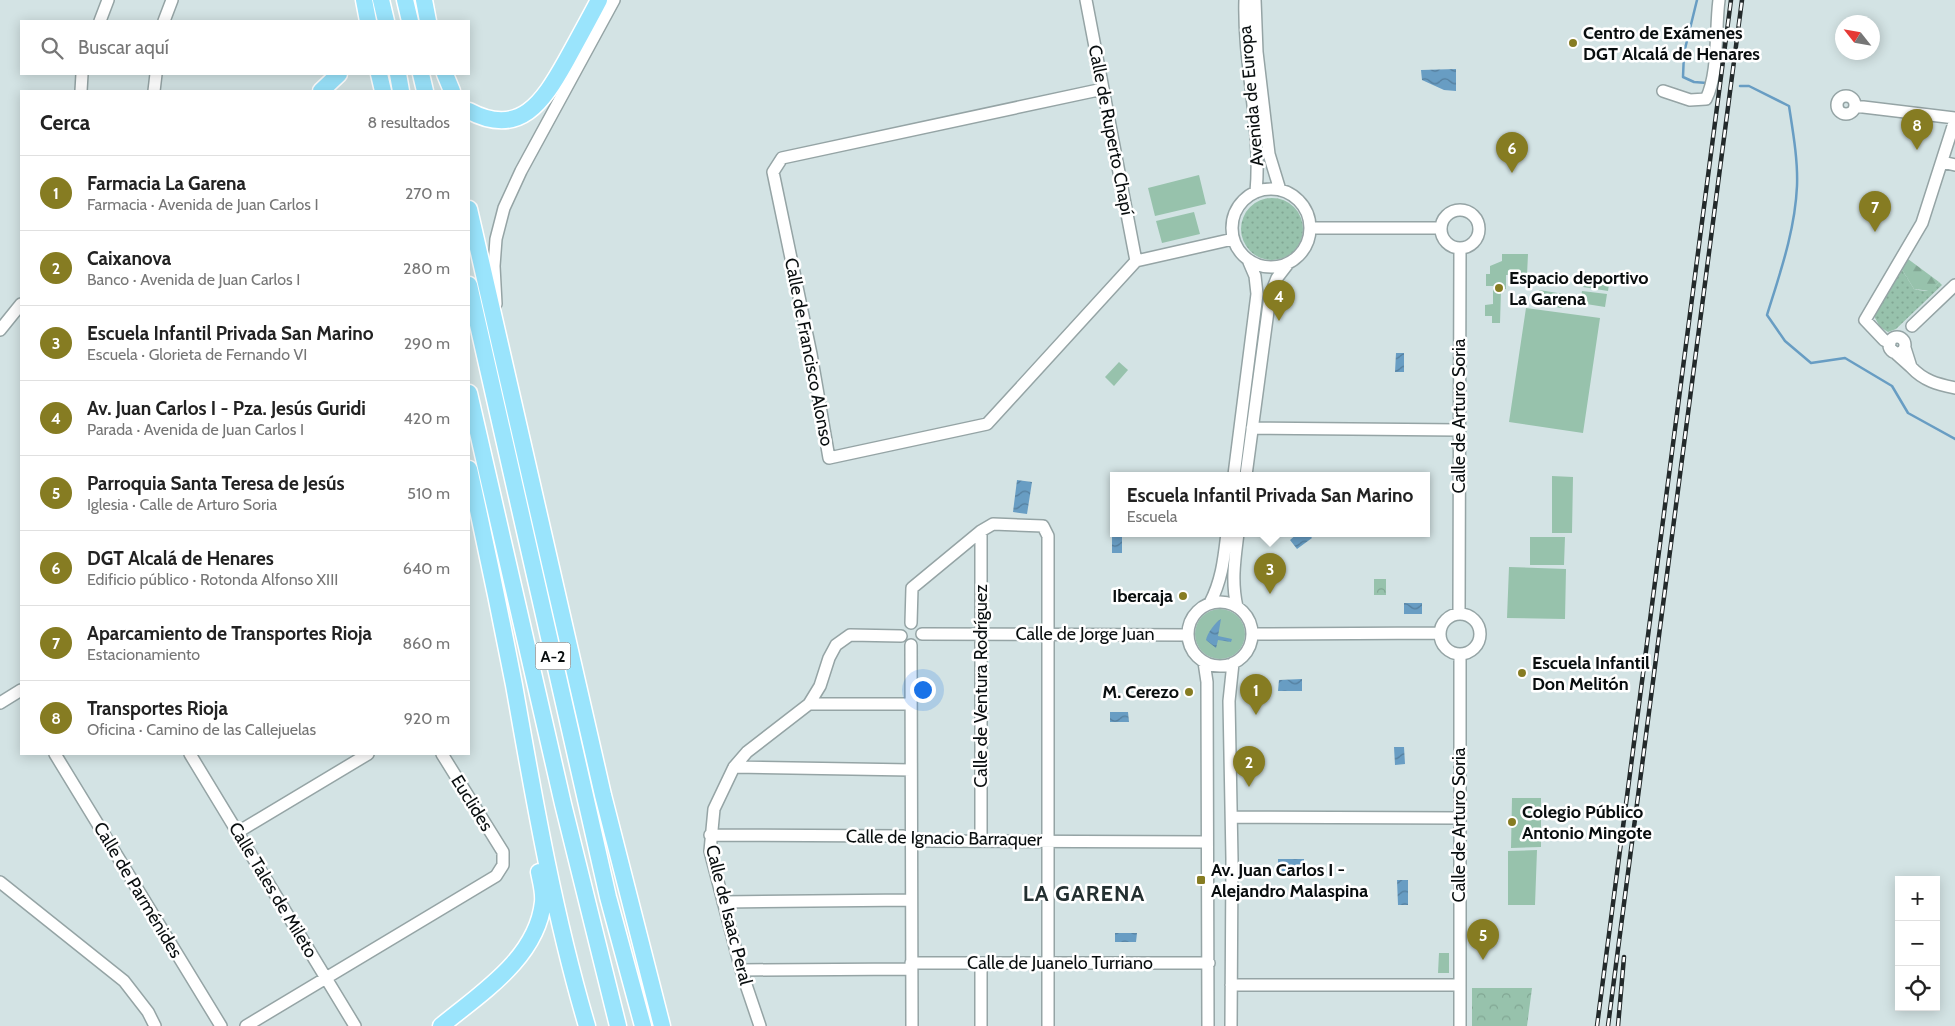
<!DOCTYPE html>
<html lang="es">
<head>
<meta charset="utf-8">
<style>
  :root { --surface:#fff; --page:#f2f2f2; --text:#222; --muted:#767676; --line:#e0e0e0; --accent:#867c22 }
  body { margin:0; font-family:Cabin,sans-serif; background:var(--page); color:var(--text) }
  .controls { position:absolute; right:15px; bottom:15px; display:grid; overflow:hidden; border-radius:0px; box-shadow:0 2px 12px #0003 }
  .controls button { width:45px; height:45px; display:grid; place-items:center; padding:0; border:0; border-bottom:1px solid var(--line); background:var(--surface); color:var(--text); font:25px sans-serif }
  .compass { position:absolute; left:1835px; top:15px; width:45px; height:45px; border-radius:50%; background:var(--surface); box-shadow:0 2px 12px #0003; rotate:301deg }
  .you { position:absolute; left:922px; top:689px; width:18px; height:18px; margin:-12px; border:4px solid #fff; border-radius:50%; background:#1a73e8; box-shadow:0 0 0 8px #1a73e833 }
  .badge { display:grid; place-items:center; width:32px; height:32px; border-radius:50%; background:var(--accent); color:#fff; font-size:16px; font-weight:700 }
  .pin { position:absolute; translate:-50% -41px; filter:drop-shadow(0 1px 2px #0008) }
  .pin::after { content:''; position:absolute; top:26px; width:18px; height:15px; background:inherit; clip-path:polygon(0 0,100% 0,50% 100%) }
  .popup { position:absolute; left:1110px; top:472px; width:320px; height:65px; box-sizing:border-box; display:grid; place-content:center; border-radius:0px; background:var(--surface); filter:drop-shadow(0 1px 4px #0005); font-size:16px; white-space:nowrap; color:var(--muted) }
  .popup b { font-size:19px; color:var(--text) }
  .popup::after { content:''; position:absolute; left:50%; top:100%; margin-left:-10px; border:10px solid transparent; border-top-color:var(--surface) }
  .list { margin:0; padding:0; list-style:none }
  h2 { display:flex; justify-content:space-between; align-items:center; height:65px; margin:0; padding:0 20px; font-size:21px }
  h2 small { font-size:16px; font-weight:400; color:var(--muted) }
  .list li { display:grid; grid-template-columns:32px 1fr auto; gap:15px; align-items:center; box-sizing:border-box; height:75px; padding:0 20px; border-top:1px solid var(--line) }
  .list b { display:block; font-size:19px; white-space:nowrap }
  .list p { margin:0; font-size:16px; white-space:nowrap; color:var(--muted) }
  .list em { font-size:16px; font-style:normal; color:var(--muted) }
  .icon { flex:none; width:28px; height:28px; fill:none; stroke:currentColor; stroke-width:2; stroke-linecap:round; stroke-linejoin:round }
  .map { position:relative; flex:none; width:1955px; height:1026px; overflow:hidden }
  .search { position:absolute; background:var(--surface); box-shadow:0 2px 12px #0003; left:20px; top:20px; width:450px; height:55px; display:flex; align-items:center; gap:12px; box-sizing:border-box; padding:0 18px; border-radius:0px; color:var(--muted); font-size:19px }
  .panel { position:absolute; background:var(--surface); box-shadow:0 2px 12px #0003; left:20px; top:90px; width:450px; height:665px; border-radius:0px }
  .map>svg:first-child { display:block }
  .grass { fill:url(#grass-dots) }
  .forest { fill:url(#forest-firs) }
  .park { fill:url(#park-crowns) }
  .garden { fill:#97c2ac }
  .water { fill:url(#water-waves) }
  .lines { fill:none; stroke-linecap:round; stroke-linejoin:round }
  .stream { stroke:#689dc3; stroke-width:2.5 }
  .minor-casing { stroke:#95a4a5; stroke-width:14 }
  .highway-casing { stroke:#fff; stroke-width:19 }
  .minor { stroke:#fff; stroke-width:11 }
  .highway { stroke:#9ae4fc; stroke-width:16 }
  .rail-casing { stroke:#232a2b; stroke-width:4.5 }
  .rail { stroke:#fff; stroke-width:2.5; stroke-dasharray:8; stroke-linecap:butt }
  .poi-dot { fill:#867c22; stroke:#fff; stroke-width:2 }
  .labels { text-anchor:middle; stroke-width:5; stroke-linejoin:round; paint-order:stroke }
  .shield { fill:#fff; stroke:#535657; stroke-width:1 }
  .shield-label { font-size:16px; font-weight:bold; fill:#090e0f }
  .poi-label { font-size:18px; font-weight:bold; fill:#090e0f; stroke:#fff; text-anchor:start }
  .street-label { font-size:18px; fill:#090e0f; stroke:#fff }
  .district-label { font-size:22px; font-weight:bold; letter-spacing:1px; fill:#243031; stroke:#fff }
</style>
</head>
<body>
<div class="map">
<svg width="1955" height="1026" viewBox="0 0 1955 1026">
  <defs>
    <pattern id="grass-dots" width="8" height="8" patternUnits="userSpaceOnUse" patternTransform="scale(1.25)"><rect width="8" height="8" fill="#97c2ac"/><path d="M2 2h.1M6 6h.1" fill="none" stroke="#81a693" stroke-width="1.8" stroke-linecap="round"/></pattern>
    <pattern id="forest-firs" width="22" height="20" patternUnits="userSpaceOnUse" patternTransform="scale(1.25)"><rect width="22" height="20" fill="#97c2ac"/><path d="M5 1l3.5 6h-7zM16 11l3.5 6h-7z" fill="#81a693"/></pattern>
    <pattern id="park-crowns" width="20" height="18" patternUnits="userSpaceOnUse" patternTransform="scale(1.25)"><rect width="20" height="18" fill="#97c2ac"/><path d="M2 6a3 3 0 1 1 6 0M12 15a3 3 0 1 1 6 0" fill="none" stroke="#81a693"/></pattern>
    <pattern id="water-waves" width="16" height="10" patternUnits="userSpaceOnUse" patternTransform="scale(1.25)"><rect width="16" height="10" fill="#689dc3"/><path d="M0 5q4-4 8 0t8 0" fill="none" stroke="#547e9d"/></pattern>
  </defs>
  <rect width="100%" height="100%" fill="#d3e3e4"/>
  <!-- grass -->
  <path class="grass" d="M1241 229a31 31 0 1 1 62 0a31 31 0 1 1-62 0Z
    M1901,268l13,21c12,3 16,3 25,-7l3,3 -46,44 -8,3 -8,-5 -6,-11z"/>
  <!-- forest -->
  <path class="forest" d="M1908,259l31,23 -8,9 -17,-2 -13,-21z"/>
  <!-- park -->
  <path class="park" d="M1374,579h12v16h-12z
    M1472,988h60l-5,38h-55z"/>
  <!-- garden -->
  <path class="garden" d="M1199,175l7,29 -51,12 -7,-28z
    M1194,212l6,22 -38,9 -6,-22z
    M1502,254h26l-1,21h-21v14l-5,1 -1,33h-8v-7h-7v-11l8,-1v-18h-7v-12h4v-8l12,-5z
    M1585,275l25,3 -2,13 -25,-4z
    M1539,290l25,4 -2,14 -25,-4z
    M1582,291l25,3 -2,13 -25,-4z
    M1526,308l74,10 -17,115 -74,-11z
    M1119,362l9,8 -14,16 -9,-9z
    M1552,476l21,1 -1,56h-20z
    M1530,537h35l-1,28h-34z
    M1509,567l57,2 -1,50 -58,-1z
    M1195 634a25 25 0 1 1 50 0a25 25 0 1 1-50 0Z
    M1512,798h29v49l-30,1z
    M1537,850l-2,55h-27v-54z
    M1439,953h10v20h-11z"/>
  <!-- water -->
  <path class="water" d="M1456,69v22l-12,-1 -22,-10 -1,-10z
    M1396,353h8v19h-9z
    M1017,480l15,2 -5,32 -14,-2z
    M1298,533h10l4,5 -15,11 -7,-9z
    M1112,534h10v19h-10z
    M1404,603h18v11h-18z
    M1221,619l-3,17 14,3 -1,3 -13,-2 -2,8 -10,-8c1,-6 9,-18 15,-21z
    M1302,679v12h-24l1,-11z
    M1110,712h18l1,10h-19z
    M1394,747h10l1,17 -10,1z
    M1278,859h26v15h-26z
    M1397,880h11v25h-10z
    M1115,933h22l-1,9h-21z"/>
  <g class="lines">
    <!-- stream -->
    <path class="stream" d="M1697,0l-13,53 -1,24 11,5 13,1
      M1740,86h9l40,20c4,26 9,54 8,80 -2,45 -17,87 -30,129l18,26 26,22 34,-5 47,28 16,27 47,26"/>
    <defs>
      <path id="minor" d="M1086,0l50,261
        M1245,0c-2,64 17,128 11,192
        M1255,0l2,52 12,102 11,36
        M100,21l8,-21
        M164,21l8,-21
        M1103,89l-321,69 -9,14 38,182 18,104 158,-34 149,-163 97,-22
        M81,91l1,-17
        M154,91l2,-17
        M1663,91l27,9 16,-1c13,-26 9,-69 13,-99
        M1837 105a9 9 0 1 1 18 0a9 9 0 1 1-18 0Z
        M1855,106l100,12
        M1942,162l13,3
        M1232 228a39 39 0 1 1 78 0a39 39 0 1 1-78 0Z
        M1441 229a19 19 0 1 1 38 0a19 19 0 1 1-38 0Z
        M1310,228h131
        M496,304l-2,-38 2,-27 8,-31 17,-37 93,-171
        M1912,326l43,-41
        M0,330l21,-26
        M1889 345a8 8 0 1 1 16 0a8 8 0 1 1-16 0Z
        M1890,343l-6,-3 -19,-20 57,-97 33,-103
        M1892,350l19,17 -6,-19
        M1911,367c13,14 26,17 44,21
        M1252,428l207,2
        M1234,475l23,-181 -2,-18 -6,-14
        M1246,475l24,-179 7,-18 10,-13
        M1188 634a32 32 0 1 1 64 0a32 32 0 1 1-64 0Z
        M1210,603c12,-23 14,-45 17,-70
        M1237,607c-6,-26 -2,-49 1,-74
        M1440 634a20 20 0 1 1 40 0a20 20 0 1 1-40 0Z
        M1459,614l1,-366
        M911,623l1,-35 69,-57 12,-7 50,2 5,10v490
        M922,634l265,1
        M1252,634l188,-1
        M911,645l1,381
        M1204,662l3,20 1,344
        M0,703l21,-13
        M809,704h102
        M55,754l166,272
        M190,754l165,272
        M734,767l177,3
        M1232,817l227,1
        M238,832l130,-78
        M710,835l193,1 17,5 287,1
        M981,841v-310
        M0,882l124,99 24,31 7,14
        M723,902l187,-2
        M911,963h298
        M741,970l170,-1
        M1231,985h229
        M246,1026l250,-150 7,-11v-13l-61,-98
        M760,1026l-19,-56 -31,-119 4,-42 20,-42 13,-15 62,-48 11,-18 9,-28 7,-13 14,-10 51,1
        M981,1026v-63
        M1231,1026l1,-167 -3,-158 4,-38
        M1460,1026v-372"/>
      <path id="highway" d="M364,0l4,21
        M381,0l5,21
        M405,0l5,21
        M424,0l4,21
        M379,74l4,17
        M398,74l3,17
        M421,74l4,17
        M445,74l7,17
        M321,91l18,-17
        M469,111c51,27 74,-9 97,-50 11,-20 22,-40 33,-61
        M469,209l134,586 59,231
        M469,285l139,612 35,129
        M469,393l94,411 55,222
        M469,469c16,72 31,144 45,216 20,114 40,230 73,341
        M441,1026c40,-33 96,-68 102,-124 1,-10 -2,-20 -4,-30"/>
    </defs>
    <!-- minor casing -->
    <use href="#minor" class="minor-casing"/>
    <!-- highway casing -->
    <use href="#highway" class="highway-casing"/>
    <!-- minor -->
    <use href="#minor" class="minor"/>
    <!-- highway -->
    <use href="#highway" class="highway"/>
    <defs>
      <path id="rail" d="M1597,1026l134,-1026
        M1608,1026l134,-1026
        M1618,1026l6,-69"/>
    </defs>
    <!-- rail casing -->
    <use href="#rail" class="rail-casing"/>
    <!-- rail -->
    <use href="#rail" class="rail"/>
  </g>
  <!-- markers -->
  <g class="poi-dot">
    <circle cx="1573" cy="43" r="5"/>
    <circle cx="1499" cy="288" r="5"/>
    <circle cx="1183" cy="596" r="5"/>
    <circle cx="1522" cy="673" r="5"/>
    <circle cx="1189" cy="692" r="5"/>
    <circle cx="1512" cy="822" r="5"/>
    <rect x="1196" y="875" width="10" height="10" rx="2.5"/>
  </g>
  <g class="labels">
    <!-- shield labels -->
    <rect class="shield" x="535.5" y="642.5" width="35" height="27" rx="4"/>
    <g class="shield-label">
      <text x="553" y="662">A-2</text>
    </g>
    <!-- poi labels -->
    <g class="poi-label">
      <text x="1583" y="39">Centro de Exámenes<tspan x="1583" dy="21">DGT Alcalá de Henares</tspan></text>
      <text x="1509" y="284">Espacio deportivo<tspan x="1509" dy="21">La Garena</tspan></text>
      <text x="1173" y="602" text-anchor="end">Ibercaja</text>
      <text x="1532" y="669">Escuela Infantil<tspan x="1532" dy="21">Don Melitón</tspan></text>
      <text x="1179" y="698" text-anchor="end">M. Cerezo</text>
      <text x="1522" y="818">Colegio Público<tspan x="1522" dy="21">Antonio Mingote</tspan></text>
      <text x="1211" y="876">Av. Juan Carlos I -<tspan x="1211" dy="21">Alejandro Malaspina</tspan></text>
    </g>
    <!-- street labels -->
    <g class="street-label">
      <text transform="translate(1251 96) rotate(-95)" y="6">Avenida de Europa</text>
      <text transform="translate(1111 130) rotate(79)" y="6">Calle de Ruperto Chapí</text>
      <text transform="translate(809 352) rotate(79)" y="6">Calle de Francisco Alonso</text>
      <text transform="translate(1459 416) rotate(-90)" y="6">Calle de Arturo Soria</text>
      <text x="1085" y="640">Calle de Jorge Juan</text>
      <text transform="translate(981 686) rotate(-90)" y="6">Calle de Ventura Rodríguez</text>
      <text transform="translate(472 803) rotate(58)" y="6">Euclides</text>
      <text transform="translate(1459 825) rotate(-90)" y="6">Calle de Arturo Soria</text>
      <text transform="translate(944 838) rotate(1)" y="6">Calle de Ignacio Barraquer</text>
      <text transform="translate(138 890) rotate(59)" y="6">Calle de Parménides</text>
      <text transform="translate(273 890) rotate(59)" y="6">Calle Tales de Mileto</text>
      <text transform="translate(729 915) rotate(76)" y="6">Calle de Isaac Peral</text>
      <text x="1060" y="969">Calle de Juanelo Turriano</text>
    </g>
    <!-- district labels -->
    <g class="district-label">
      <text x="1084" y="901">LA GARENA</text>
    </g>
  </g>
</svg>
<div class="controls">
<button>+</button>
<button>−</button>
<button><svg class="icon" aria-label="locate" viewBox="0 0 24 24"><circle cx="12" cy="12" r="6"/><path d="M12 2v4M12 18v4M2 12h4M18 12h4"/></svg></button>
</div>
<svg class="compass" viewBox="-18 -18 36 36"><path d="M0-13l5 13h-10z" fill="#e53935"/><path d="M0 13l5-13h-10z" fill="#767676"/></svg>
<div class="you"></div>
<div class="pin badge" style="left:1256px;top:715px">1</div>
<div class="pin badge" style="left:1249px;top:787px">2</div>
<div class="pin badge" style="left:1270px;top:594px">3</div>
<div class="popup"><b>Escuela Infantil Privada San Marino</b>Escuela</div>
<div class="pin badge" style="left:1279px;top:321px">4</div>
<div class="pin badge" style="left:1483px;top:960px">5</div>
<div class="pin badge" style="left:1512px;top:173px">6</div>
<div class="pin badge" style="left:1875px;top:232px">7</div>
<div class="pin badge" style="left:1917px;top:150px">8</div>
<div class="search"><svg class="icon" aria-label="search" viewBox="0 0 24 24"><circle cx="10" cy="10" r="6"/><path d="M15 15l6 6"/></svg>Buscar aquí</div>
<section class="panel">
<h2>Cerca<small>8 resultados</small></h2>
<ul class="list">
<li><span class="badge">1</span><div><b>Farmacia La Garena</b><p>Farmacia · Avenida de Juan Carlos I</p></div><em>270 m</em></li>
<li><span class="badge">2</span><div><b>Caixanova</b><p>Banco · Avenida de Juan Carlos I</p></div><em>280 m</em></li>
<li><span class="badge">3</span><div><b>Escuela Infantil Privada San Marino</b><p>Escuela · Glorieta de Fernando VI</p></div><em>290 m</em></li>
<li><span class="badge">4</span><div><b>Av. Juan Carlos I - Pza. Jesús Guridi</b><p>Parada · Avenida de Juan Carlos I</p></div><em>420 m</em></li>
<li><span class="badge">5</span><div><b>Parroquia Santa Teresa de Jesús</b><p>Iglesia · Calle de Arturo Soria</p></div><em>510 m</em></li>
<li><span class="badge">6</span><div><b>DGT Alcalá de Henares</b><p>Edificio público · Rotonda Alfonso XIII</p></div><em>640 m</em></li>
<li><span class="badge">7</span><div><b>Aparcamiento de Transportes Rioja</b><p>Estacionamiento</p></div><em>860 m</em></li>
<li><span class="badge">8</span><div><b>Transportes Rioja</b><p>Oficina · Camino de las Callejuelas</p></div><em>920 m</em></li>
</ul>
</section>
</div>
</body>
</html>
